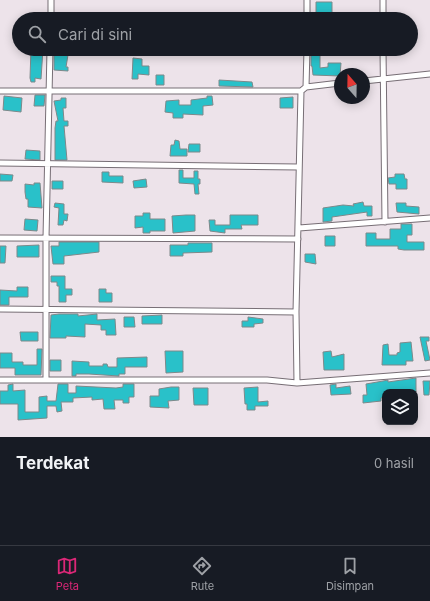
<!DOCTYPE html>
<html lang="id">
<head>
<meta charset="utf-8">
<style>
  :root { --surface:#171b24; --page:#20242c; --text:#f1f3f6; --muted:#9ea1a6; --line:#363941; --accent:#db2777 }
  body { margin:0; font-family:Inter,sans-serif; background:var(--page); color:var(--text) }
  .controls { position:absolute; right:12px; bottom:12px; display:grid; overflow:hidden; border-radius:8px; box-shadow:0 2px 10px #0003 }
  .controls button { width:36px; height:36px; display:grid; place-items:center; padding:0; border:0; border-bottom:1px solid var(--line); background:var(--surface); color:var(--text); font:20px sans-serif }
  .compass { position:absolute; left:334px; top:68px; width:36px; height:36px; border-radius:50%; background:var(--surface); box-shadow:0 2px 10px #0003; rotate:340deg }
  .list { margin:0; padding:0; list-style:none }
  h2 { display:flex; justify-content:space-between; align-items:center; height:52px; margin:0; padding:0 16px; font-size:17px }
  h2 small { font-size:13px; font-weight:400; color:var(--muted) }
  .icon { flex:none; width:22px; height:22px; fill:none; stroke:currentColor; stroke-width:2; stroke-linecap:round; stroke-linejoin:round }
  .map { position:relative; flex:none; width:430px; height:437px; overflow:hidden }
  .search { position:absolute; background:var(--surface); box-shadow:0 2px 10px #0003; left:12px; right:12px; top:12px; height:44px; display:flex; align-items:center; gap:10px; box-sizing:border-box; padding:0 14px; border-radius:22px; color:var(--muted); font-size:15px }
  .sheet { height:108px; background:var(--surface) }
  nav { display:flex; justify-content:space-around; align-items:center; box-sizing:border-box; height:56px; border-top:1px solid var(--line); background:var(--surface); font-size:11px; color:var(--muted) }
  nav a { display:grid; justify-items:center; gap:2px }
  nav .on { color:var(--accent) }
  .map>svg:first-child { display:block }
  .building { fill:#29c1c9; stroke:#7d898a }
  .lines { fill:none; stroke-linecap:round; stroke-linejoin:round }
  .minor-casing { stroke:#776e75; stroke-width:7 }
  .minor { stroke:#fff; stroke-width:5 }
</style>
</head>
<body>
<div class="map">
<svg width="430" height="437" viewBox="0 0 430 437">
  <rect width="100%" height="100%" fill="#ede3ea"/>
  <!-- building -->
  <path class="building" d="M316,2h16v17h-16z
    M31,49h12l-2,30 -6,-1v4h-4l-1,-4z
    M54,49h15l-3,18h2v4l-14,-1z
    M311,49h9v19l8,-1v-4h13l-1,13 -27,-1 -1,-9h-1z
    M133,58l9,1v7h7v9l-11,-1v5h-6z
    M156,75h8v10h-8z
    M219,80l33,2 1,5 -34,-1z
    M35,95h10l-1,11h-10z
    M4,96l18,2 -1,14 -18,-2z
    M207,96h5l1,9 -10,1v9l-20,-1v4h-10v-5l-8,-1 1,-11 13,-1v5h12v-5l16,-2z
    M293,97v11h-13v-10z
    M61,98h5v10h-3l1,13h4v5h-4l3,34h-12v-32l1,-7h2l-4,-20 7,-1z
    M175,140l4,1 1,8h7v7h-17l1,-11h3z
    M189,144h11v8h-12z
    M26,150l14,1v9l-15,-1z
    M179,170h4v8h11v-7h4v8h2v5h-2l1,10h-4l-1,-10 -15,-1z
    M102,172h7v4h14v7l-21,-1z
    M0,174l13,1 -1,6h-12z
    M395,174h9l1,5h2v10h-11v-5h-7l-1,-6 7,-1z
    M146,179l1,8 -13,1 -1,-7z
    M52,181h11v8h-11z
    M34,183h6l2,25 -14,-1v-8h-2l-1,-7v-8l9,1z
    M363,202l1,4h8v10h-5v-4l-35,5v4l-9,1v-14l20,-3 11,1 -1,-2z
    M55,203l9,1v10h4l-1,7 -3,-1 -1,5h-5l1,-17 -5,-1z
    M396,203h10v3l13,1v7l-22,-2z
    M143,213h7v6h15v12h-15v2h-7v-6l-8,1v-12h8z
    M186,215h9v16l-22,2 -1,-17z
    M230,215h28v10h-17l1,4h-17v4l-15,-2 -1,-11h6v5h15z
    M25,219l13,1 -1,11 -13,-1z
    M401,224h11v11h-5v7h17v8h-20l-6,-1v-3h-32v-13h10v6h14v-10h11z
    M325,236h10v10h-10z
    M59,242h40v10l-35,4v8h-11l-2,-18h8z
    M188,243h24v9l-29,1v3h-13v-11h18z
    M39,245v12h-22v-11z
    M0,246h6l-1,17h-5z
    M305,254h10l1,10 -11,-2z
    M51,276h14v13h7v6h-6v7h-7v-16h-2v-4h-6z
    M17,287h11v10h-19v8h-9v-15l17,1z
    M99,289h7v4h6v9h-13z
    M59,314h19v2l19,-2v6l18,-1 1,16h-10v-5h-5v-5l-16,-1v13l-19,-1v2h-16l1,-23z
    M162,315v9h-20v-8z
    M124,317h10l1,10h-11z
    M248,317l15,2v4l-9,1v3h-12v-6h6z
    M20,332h18v9h-17z
    M420,337h9v4h-3l4,19 -5,1z
    M411,342l2,19h-7v4h-24l1,-20 5,-1 1,11h8v-2l3,-1v-9z
    M37,349h5l-1,26h-26v-7h-15v-15h12v9h11v3h14z
    M165,351h18v21l-17,1z
    M331,351l1,6 12,-3v16h-20l-1,-18z
    M147,357v10h-22v7h-6v2l-30,-2h-13v2h-4v-15l17,1v4h14v-2h4l1,3h9v-9z
    M50,360h11v11h-11z
    M416,378v14h-31v5l-4,1v3l-18,2v-8h4l-1,-11 17,-3 5,-1v2z
    M423,381h7l-1,14h-5z
    M13,384v7l12,-1v22h14v-15l8,-1v5h9l2,-17h10v9h8v-7l40,2 7,-1v-3h11v13h-5v6h-6v-3h-9l1,9h-11l-1,-10 -11,1v-3l-19,1v4h-12l1,9 -5,1 -1,-6h-9v12l-29,2v-16h-18v-13h8v-6z
    M336,384v4l14,-2 1,8 -20,1 -1,-10z
    M171,387h8v13l-11,1 1,7 -19,-1v-11h9v-7z
    M258,387v15l10,-1v5h-13v4h-8v-6h-2l-1,-16z
    M193,388h15v17h-14z"/>
  <g class="lines">
    <defs>
      <path id="minor" d="M51,19v-19
        M307,19v-19
        M383,19v-19
        M383,49l2,173
        M364,81l66,-7
        M306,87l34,-4
        M0,91h301
        M0,163l299,4
        M299,228l131,-10
        M0,238l298,1
        M0,309l296,3
        M0,380h267l30,3 133,-10
        M46,380v-142l4,-189
        M297,383l-1,-71 5,-221 5,-4 1,-38"/>
    </defs>
    <!-- minor casing -->
    <use href="#minor" class="minor-casing"/>
    <!-- minor -->
    <use href="#minor" class="minor"/>
  </g>
</svg>
<div class="controls">
<button><svg class="icon" aria-label="layers" viewBox="0 0 24 24"><path d="M12 4l9 5-9 5-9-5zM3 14l9 5 9-5"/></svg></button>
</div>
<svg class="compass" viewBox="-18 -18 36 36"><path d="M0-13l5 13h-10z" fill="#e53935"/><path d="M0 13l5-13h-10z" fill="#9ea1a6"/></svg>
<div class="search"><svg class="icon" aria-label="search" viewBox="0 0 24 24"><circle cx="10" cy="10" r="6"/><path d="M15 15l6 6"/></svg>Cari di sini</div>
</div>
<section class="sheet">
<h2>Terdekat<small>0 hasil</small></h2>
<ul class="list">
</ul>
</section>
<nav>
<a class="on"><svg class="icon" aria-label="map" viewBox="0 0 24 24"><path d="M3 6l6-2 6 2 6-2v14l-6 2-6-2-6 2zM9 4v14M15 6v14"/></svg>Peta</a>
<a><svg class="icon" aria-label="directions" viewBox="0 0 24 24"><path d="M12 3l9 9-9 9-9-9zM9 14v-3h6M13 9l2 2-2 2"/></svg>Rute</a>
<a><svg class="icon" aria-label="saved" viewBox="0 0 24 24"><path d="M7 4h10v16l-5-4-5 4z"/></svg>Disimpan</a>
</nav>
</body>
</html>
